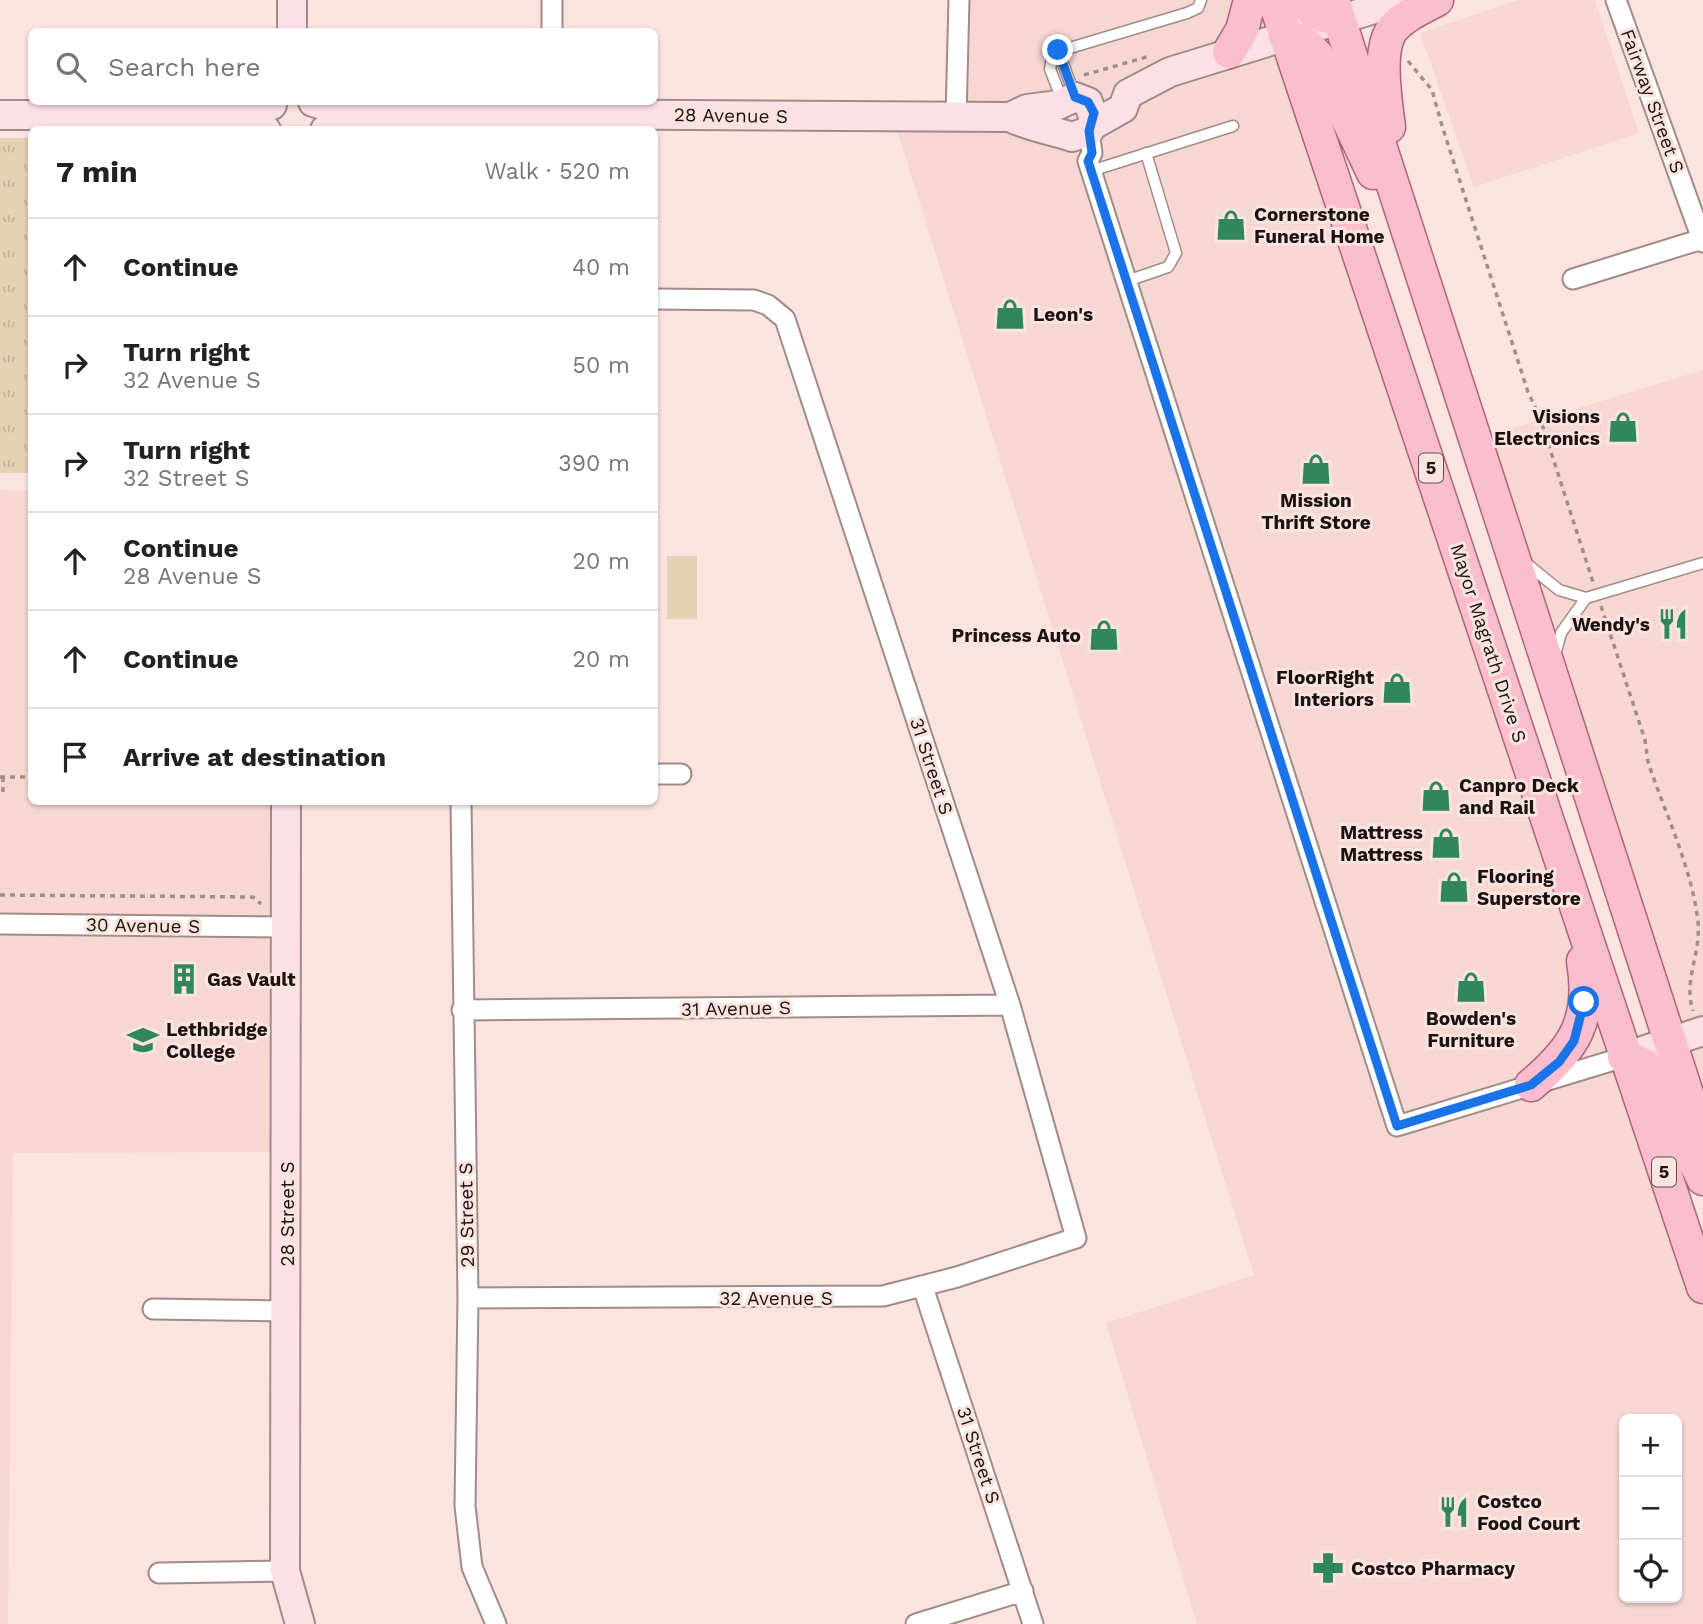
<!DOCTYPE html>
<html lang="en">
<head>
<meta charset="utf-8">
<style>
  :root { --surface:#fff; --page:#f2f2f2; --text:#222; --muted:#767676; --line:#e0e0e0 }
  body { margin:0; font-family:"Work Sans",sans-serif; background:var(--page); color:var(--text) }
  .controls { position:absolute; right:21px; bottom:21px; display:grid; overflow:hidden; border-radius:10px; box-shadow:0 2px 5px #0004 }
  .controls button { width:63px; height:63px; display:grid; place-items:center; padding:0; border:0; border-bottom:2px solid var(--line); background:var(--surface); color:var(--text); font:35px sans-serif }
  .stop { position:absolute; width:21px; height:21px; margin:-16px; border:5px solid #1a73e8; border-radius:50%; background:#fff }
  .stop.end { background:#1a73e8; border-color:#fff; box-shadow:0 2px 7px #0008 }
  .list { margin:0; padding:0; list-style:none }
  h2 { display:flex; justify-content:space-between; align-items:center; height:91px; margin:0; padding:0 28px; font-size:30px }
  h2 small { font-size:23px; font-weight:400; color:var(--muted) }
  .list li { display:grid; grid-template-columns:46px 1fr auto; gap:21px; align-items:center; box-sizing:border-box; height:98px; padding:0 28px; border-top:2px solid var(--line) }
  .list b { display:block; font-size:26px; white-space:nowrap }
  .list p { margin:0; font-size:23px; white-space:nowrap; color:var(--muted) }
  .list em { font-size:23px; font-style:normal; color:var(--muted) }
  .icon { flex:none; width:38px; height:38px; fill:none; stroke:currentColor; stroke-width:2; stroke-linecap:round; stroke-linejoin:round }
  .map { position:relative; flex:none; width:1703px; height:1624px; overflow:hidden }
  .search { position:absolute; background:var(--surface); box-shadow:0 2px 5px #0004; left:28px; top:28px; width:630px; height:77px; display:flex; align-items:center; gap:18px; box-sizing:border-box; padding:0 24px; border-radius:10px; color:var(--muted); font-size:26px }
  .panel { position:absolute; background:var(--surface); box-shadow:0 2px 5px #0004; left:28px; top:126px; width:630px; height:679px; border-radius:10px }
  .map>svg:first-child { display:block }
  .built { fill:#f7d7d2; fill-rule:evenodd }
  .grass { fill:#e3d2b4 }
  .park { fill:url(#park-tufts) }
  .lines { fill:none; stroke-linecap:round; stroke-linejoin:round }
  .lane-casing { stroke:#a08b87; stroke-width:13 }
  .street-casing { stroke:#a08b87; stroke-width:23 }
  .secondary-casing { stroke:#a08b87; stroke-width:32 }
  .primary-casing { stroke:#ab6677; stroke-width:35 }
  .path { stroke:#9f8e8b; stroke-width:3.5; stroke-dasharray:5 5; stroke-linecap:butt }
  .lane { stroke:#fff; stroke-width:10 }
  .street { stroke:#fff; stroke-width:19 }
  .secondary { stroke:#fddfe6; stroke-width:28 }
  .primary { stroke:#fbbece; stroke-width:32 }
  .route { stroke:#1a73e8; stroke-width:9 }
  .labels { text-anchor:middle; stroke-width:6; stroke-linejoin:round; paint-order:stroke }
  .shield { fill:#fbe4e0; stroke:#5e5250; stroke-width:2 }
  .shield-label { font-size:18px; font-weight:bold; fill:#1b1312 }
  .street-label { font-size:19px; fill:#1b1312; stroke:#fbe4e0 }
  .poi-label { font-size:19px; font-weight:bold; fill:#1b1312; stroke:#fbe4e0; text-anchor:start }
</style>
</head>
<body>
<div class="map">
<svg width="1703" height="1624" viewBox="0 0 1703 1624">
  <defs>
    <pattern id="park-tufts" width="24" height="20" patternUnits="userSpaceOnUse" patternTransform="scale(1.75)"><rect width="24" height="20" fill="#e3d2b4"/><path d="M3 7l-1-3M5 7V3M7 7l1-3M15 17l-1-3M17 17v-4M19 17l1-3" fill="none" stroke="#c2b39a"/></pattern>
  </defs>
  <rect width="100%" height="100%" fill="#fbe4e0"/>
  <!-- built -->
  <path class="built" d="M959,0h315l429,1287v337h-506l-91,-301 148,-48 -361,-1158h63zM1624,1419h53v179h-53z
    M1518,0h77l44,133 -165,54 -54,-154z
    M1703,370v773l-226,-704z
    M0,490l31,1 1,311h254l2,350 -275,1 -5,471h-8z"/>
  <!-- grass -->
  <path class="grass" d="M655,556h3v63h-3z
    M667,556h30v63h-30z"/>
  <!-- park -->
  <path class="park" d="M0,138h31v335h-31z"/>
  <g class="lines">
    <defs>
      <path id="lane" d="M1058,50l17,46
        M1062,100l-12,-31 3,-16 134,-40 11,-5 3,-8
        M1091,171l142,-45
        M1127,281l41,-14 8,-14 -30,-100
        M1527,564l32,26 27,8 117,-35
        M1555,655l6,-22 25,-35"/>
      <path id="street" d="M552,0v32
        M1616,0l87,242
        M956,117l3,-117
        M1089,131l3,22 -4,8 309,965 227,-69
        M1573,279l129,-40
        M654,774h27
        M461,802l7,496 -3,208 7,61 24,57
        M0,924l285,3
        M462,1010l548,-5
        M923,1287l110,337
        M468,1298l415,-2 74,-19 119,-39 -66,-233 -225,-686 -17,-14 -14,-5 -100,-1
        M153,1309l133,2
        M159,1573l126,-2
        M916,1624l107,-33"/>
      <path id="secondary" d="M292,32v-32
        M313,102l54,16
        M0,115h230l42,-10
        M230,115l36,15
        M1093,125l30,-17 5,-14 42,-22 233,-72
        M325,130l42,-12 174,-4 469,3 17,-8 31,-4 17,-8 13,5 6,17 -5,12 -17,6c-20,-7 -43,-10 -62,-20
        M286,802l-1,769 15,53
        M1624,1057l79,-26"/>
      <path id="primary" d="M1274,0l429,1287
        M1302,0l13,14 24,5
        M1333,0l370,1143
        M1285,36l19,6 13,13 56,118
        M1229,52l13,-22 8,-30
        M1389,127c-3,-25 -12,-76 3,-97 11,-14 30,-22 45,-30
        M1624,1057l21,8 10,15 48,99
        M1531,1085c43,-36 62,-65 52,-124"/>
    </defs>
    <!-- lane casing -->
    <use href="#lane" class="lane-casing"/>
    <!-- street casing -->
    <use href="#street" class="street-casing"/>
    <!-- secondary casing -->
    <use href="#secondary" class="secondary-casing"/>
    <!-- primary casing -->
    <use href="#primary" class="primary-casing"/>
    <!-- path -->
    <path class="path" d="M1408,61l24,29 11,39 85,263 11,23 54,167
      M1084,75l66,-19
      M1601,606l44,134 3,22c17,51 44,106 50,160 3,33 -15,58 -5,89
      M0,777h32
      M3,777v16
      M0,895l253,2 8,7"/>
    <!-- lane -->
    <use href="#lane" class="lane"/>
    <!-- street -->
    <use href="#street" class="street"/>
    <!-- secondary -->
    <use href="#secondary" class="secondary"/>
    <!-- primary -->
    <use href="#primary" class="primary"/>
  </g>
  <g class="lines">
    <!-- route -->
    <path class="route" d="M1058,50l17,47 13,5 6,11 -5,18 3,22 -4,8 309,965 134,-41 28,-23 15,-21 10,-39"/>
  </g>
  <!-- icons -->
  <defs>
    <symbol id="shop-bare" viewBox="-9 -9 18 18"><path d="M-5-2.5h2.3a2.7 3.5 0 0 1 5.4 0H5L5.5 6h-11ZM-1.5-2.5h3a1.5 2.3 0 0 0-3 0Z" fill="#30875c" stroke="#fbe4e0" stroke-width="2.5" paint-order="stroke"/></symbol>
    <symbol id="restaurant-bare" viewBox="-9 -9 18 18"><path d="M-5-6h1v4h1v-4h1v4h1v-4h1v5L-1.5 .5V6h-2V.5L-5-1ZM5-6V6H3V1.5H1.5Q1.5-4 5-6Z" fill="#30875c" stroke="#fbe4e0" stroke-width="2.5" paint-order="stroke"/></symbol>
    <symbol id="building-bare" viewBox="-9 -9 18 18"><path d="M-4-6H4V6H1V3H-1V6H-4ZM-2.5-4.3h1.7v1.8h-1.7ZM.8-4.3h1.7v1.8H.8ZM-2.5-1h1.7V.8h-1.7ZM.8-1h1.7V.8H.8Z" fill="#30875c" stroke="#fbe4e0" stroke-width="2.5" paint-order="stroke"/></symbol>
    <symbol id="university-bare" viewBox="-9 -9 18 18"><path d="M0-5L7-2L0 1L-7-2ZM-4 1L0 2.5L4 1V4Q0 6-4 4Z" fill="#30875c" stroke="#fbe4e0" stroke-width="2.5" paint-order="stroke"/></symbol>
    <symbol id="pharmacy-bare" viewBox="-9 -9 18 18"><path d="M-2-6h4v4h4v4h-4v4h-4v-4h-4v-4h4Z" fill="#30875c" stroke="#fbe4e0" stroke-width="2.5" paint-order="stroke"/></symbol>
  </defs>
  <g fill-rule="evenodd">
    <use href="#shop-bare" x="1209" y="203" width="44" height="44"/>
    <use href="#shop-bare" x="988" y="292" width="44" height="44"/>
    <use href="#shop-bare" x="1601" y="405" width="44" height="44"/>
    <use href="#shop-bare" x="1294" y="447" width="44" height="44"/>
    <use href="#restaurant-bare" x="1651" y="602" width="44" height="44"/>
    <use href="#shop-bare" x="1082" y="613" width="44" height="44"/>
    <use href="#shop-bare" x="1375" y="666" width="44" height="44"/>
    <use href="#shop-bare" x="1414" y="774" width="44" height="44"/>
    <use href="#shop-bare" x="1424" y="821" width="44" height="44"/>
    <use href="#shop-bare" x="1432" y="865" width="44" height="44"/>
    <use href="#building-bare" x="162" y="957" width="44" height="44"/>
    <use href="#shop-bare" x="1449" y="965" width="44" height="44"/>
    <use href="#university-bare" x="121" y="1018" width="44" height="44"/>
    <use href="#restaurant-bare" x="1432" y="1490" width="44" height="44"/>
    <use href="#pharmacy-bare" x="1306" y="1546" width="44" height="44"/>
  </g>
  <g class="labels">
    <!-- shield labels -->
    <g class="shield">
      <rect x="1419" y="453.5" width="24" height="29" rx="5"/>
      <rect x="1652" y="1157.5" width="24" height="29" rx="5"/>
    </g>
    <g class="shield-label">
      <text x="1431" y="474">5</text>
      <text x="1664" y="1178">5</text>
    </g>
    <!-- street labels -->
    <g class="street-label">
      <text transform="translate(1653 101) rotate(70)" y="7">Fairway Street S</text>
      <text transform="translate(731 115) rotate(1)" y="7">28 Avenue S</text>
      <text transform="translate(1489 643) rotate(72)" y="7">Mayor Magrath Drive S</text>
      <text transform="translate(932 766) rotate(72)" y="7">31 Street S</text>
      <text transform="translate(143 925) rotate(1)" y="7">30 Avenue S</text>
      <text transform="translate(736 1008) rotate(-1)" y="7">31 Avenue S</text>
      <text transform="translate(287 1214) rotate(-90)" y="7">28 Street S</text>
      <text transform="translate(466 1215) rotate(-91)" y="7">29 Street S</text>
      <text x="776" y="1305">32 Avenue S</text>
      <text transform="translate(979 1455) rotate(72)" y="7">31 Street S</text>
    </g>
    <!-- poi labels -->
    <g class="poi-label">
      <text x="1254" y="221">Cornerstone<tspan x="1254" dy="22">Funeral Home</tspan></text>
      <text x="1033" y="321">Leon's</text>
      <text x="1600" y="423" text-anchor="end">Visions<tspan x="1600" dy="22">Electronics</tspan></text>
      <text x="1316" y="507" text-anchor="middle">Mission<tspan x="1316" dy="22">Thrift Store</tspan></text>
      <text x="1650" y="631" text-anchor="end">Wendy's</text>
      <text x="1081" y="642" text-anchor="end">Princess Auto</text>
      <text x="1374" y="684" text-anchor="end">FloorRight<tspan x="1374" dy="22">Interiors</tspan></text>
      <text x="1459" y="792">Canpro Deck<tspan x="1459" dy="22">and Rail</tspan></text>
      <text x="1423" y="839" text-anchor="end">Mattress<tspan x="1423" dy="22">Mattress</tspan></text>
      <text x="1477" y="883">Flooring<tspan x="1477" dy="22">Superstore</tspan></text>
      <text x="207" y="986">Gas Vault</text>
      <text x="1471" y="1025" text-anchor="middle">Bowden's<tspan x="1471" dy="22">Furniture</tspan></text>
      <text x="166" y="1036">Lethbridge<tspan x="166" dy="22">College</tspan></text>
      <text x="1477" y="1508">Costco<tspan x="1477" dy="22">Food Court</tspan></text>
      <text x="1351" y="1575">Costco Pharmacy</text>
    </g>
  </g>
</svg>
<div class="controls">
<button>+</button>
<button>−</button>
<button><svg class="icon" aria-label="locate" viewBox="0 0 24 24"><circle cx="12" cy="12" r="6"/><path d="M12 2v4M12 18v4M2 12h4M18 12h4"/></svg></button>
</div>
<div class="stop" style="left:1584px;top:1002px"></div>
<div class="stop end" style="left:1058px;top:50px"></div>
<div class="search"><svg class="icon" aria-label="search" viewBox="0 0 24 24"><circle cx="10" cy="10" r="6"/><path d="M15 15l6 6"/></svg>Search here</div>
<section class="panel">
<h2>7 min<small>Walk · 520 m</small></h2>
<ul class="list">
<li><svg class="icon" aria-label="ahead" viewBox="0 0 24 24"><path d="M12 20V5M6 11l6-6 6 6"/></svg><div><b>Continue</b></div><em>40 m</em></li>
<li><svg class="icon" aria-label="right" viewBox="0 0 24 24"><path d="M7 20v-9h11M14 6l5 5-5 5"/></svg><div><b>Turn right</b><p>32 Avenue S</p></div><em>50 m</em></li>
<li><svg class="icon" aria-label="right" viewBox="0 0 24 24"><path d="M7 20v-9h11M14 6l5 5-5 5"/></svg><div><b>Turn right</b><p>32 Street S</p></div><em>390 m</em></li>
<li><svg class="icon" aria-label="ahead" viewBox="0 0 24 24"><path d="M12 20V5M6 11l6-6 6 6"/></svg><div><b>Continue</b><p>28 Avenue S</p></div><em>20 m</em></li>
<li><svg class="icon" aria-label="ahead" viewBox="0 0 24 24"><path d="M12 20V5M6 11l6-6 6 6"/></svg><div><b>Continue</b></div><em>20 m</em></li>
<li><svg class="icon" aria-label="arrive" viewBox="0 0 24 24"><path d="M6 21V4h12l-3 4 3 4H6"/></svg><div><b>Arrive at destination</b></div></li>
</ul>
</section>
</div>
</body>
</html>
